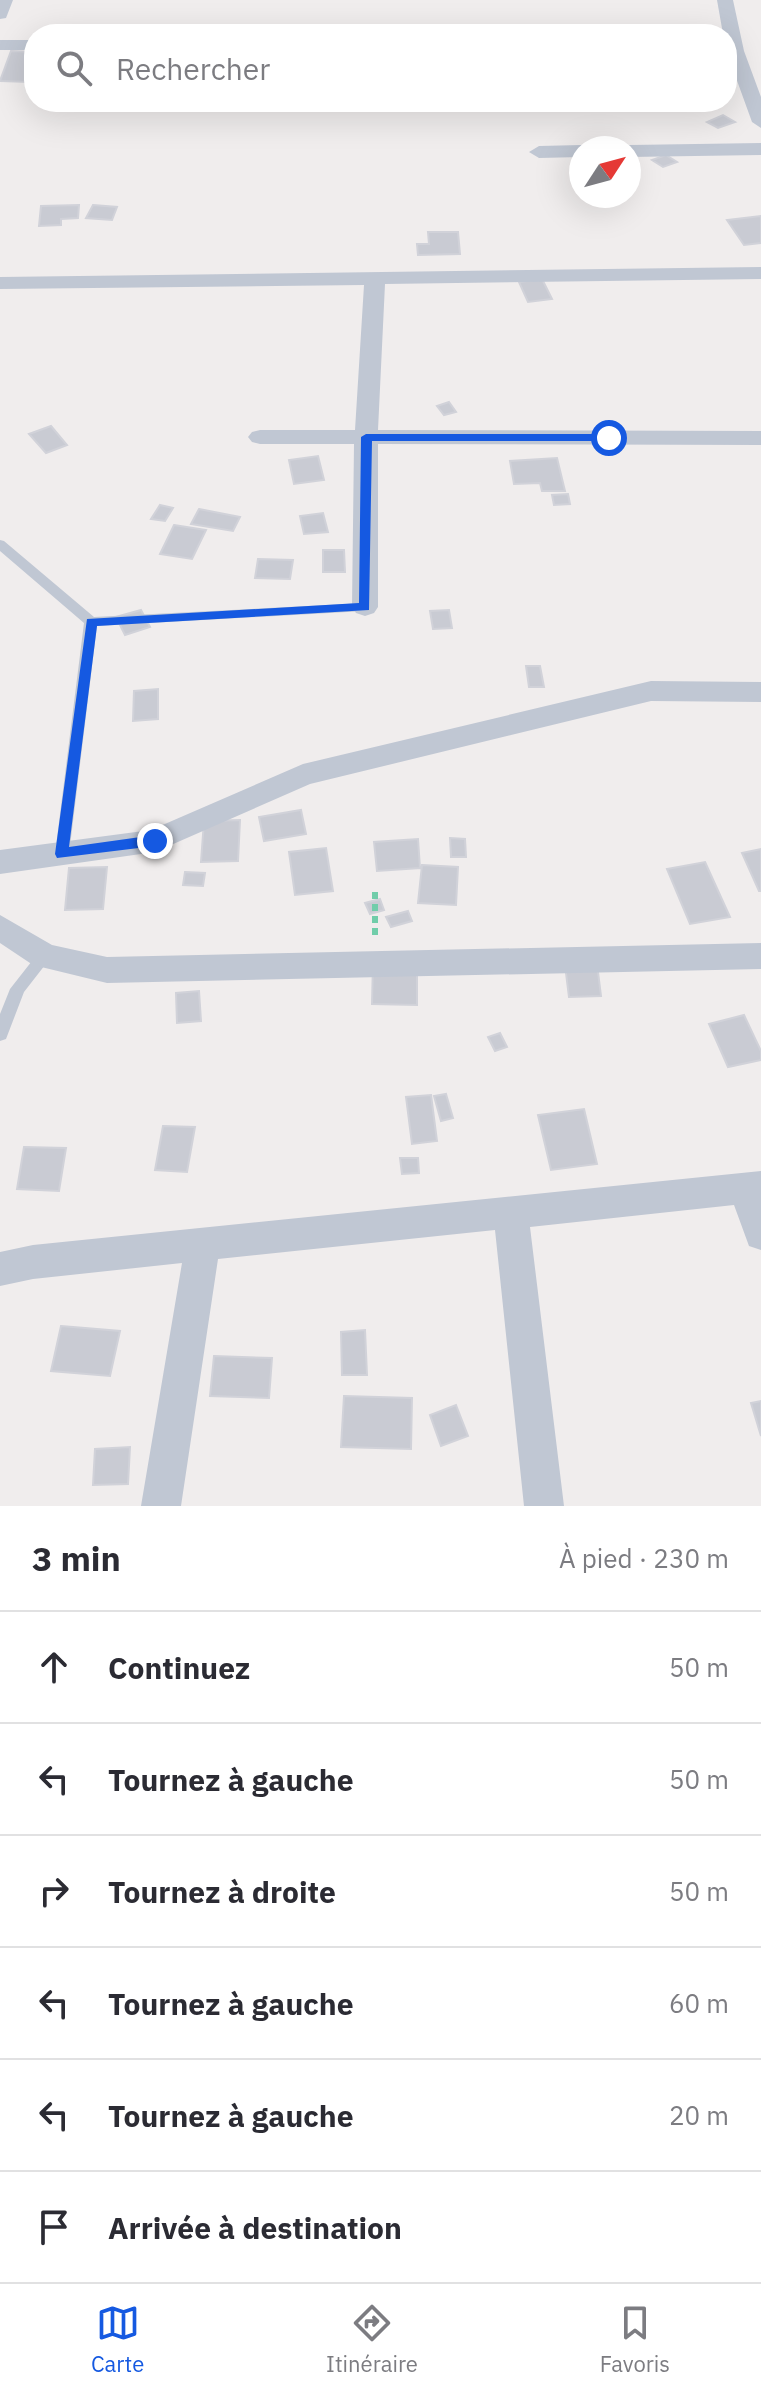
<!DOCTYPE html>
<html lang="fr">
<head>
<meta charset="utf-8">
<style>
  :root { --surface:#fff; --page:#f2f2f3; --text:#2b2b33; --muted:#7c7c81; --line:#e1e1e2; --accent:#1559e1 }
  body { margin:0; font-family:"IBM Plex Sans",sans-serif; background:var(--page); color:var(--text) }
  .compass { position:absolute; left:569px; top:136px; width:72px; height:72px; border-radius:50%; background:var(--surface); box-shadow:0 8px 32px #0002; rotate:54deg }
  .stop { position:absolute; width:24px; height:24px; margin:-18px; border:6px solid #1559e1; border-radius:50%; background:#fff }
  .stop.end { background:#1559e1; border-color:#fff; box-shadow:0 2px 8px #0008 }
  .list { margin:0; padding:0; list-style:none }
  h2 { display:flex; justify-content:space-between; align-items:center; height:104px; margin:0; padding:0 32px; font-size:34px }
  h2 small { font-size:26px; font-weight:400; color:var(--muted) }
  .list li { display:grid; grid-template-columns:52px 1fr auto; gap:24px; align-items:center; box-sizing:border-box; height:112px; padding:0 32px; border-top:2px solid var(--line) }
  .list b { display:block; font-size:30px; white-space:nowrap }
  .list em { font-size:26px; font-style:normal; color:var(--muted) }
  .icon { flex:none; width:44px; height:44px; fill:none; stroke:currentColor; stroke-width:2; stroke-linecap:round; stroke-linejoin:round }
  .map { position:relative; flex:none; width:761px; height:1506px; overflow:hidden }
  .search { position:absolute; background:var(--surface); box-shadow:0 8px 32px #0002; left:24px; right:24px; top:24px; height:88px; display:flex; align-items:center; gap:20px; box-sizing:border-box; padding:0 28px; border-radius:32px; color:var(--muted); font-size:30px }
  .sheet { height:776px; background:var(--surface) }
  nav { display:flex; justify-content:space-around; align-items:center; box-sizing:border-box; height:112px; border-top:2px solid var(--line); background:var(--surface); font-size:22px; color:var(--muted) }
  nav a { display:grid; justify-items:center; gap:4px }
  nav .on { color:var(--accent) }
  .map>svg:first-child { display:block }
  .building { fill:#c9cbd3; stroke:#d1d2d9; stroke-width:2 }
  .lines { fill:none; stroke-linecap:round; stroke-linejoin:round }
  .path { stroke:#71cdaa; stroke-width:6; stroke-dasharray:7 5; stroke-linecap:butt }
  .lane { fill:#c0c7d3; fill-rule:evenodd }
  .street { fill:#c0c7d3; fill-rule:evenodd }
  .route { fill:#1559e1 }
</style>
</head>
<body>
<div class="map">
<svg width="761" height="1506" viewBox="0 0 761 1506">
  <rect width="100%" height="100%" fill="#f0eded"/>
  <!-- building -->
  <path class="building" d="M11,51l23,1v21l-4,9 -30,-1z
    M723,115l12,7 -17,6 -11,-6z
    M666,155l11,7 -14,5 -11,-7z
    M79,205l-1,13 -17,1v6l-22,1 2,-20z
    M93,205l24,2 -5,13 -26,-2z
    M761,216v27l-17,2 -17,-25z
    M428,232h30l2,22 -42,1 -1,-11h12z
    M542,279l10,20 -24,3 -9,-20z
    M449,402l7,10 -12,3 -7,-9z
    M51,426l16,19 -21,8 -17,-19z
    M318,456l6,24 -30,4 -5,-24z
    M557,458l8,33h-23l-2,-8 -26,1 -4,-23z
    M568,494l2,10 -16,1 -2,-10z
    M160,505l13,3 -8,13 -14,-2z
    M199,509l41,8 -7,14 -42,-7z
    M323,513l5,19 -24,2 -4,-18z
    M174,525l32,5 -14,29 -32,-5z
    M323,550h21l1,22h-22z
    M258,559l35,1 -3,19 -35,-1z
    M141,610l9,17 -25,8 -9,-18z
    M449,610l3,18 -19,1 -3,-18z
    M526,666h14l4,21h-15z
    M158,689v30l-25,2 1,-30z
    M301,810l5,24 -42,7 -5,-24z
    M240,820l-2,41 -37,1 3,-41z
    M450,838l15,1 1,18h-15z
    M418,839l2,29 -43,3 -3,-29z
    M326,848l7,43 -38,4 -6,-43z
    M761,849v42h-2l-17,-38z
    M705,862l25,55 -40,7 -23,-55z
    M422,865l36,2 -2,38 -38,-2z
    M107,867l-4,42 -38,1 4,-42z
    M185,872l20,1 -2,13 -20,-1z
    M380,899l4,11 -14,4 -5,-11z
    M408,911l4,10 -21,6 -5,-10z
    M596,956l5,40 -32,1 -5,-40z
    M373,961l44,1v43l-45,-1z
    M199,991l2,30 -24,2 -1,-30z
    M744,1015l17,36v9l-33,7 -19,-43z
    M500,1033l7,14 -12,4 -7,-14z
    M446,1094l7,24 -12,3 -7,-25z
    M431,1095l6,46 -25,3 -6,-47z
    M584,1109l13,55 -46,6 -13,-55z
    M163,1126l32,1 -8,45 -32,-2z
    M24,1147l42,1 -7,43 -42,-2z
    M400,1158h18l1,15 -17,1z
    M61,1326l59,5 -10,45 -59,-5z
    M365,1330l2,45h-25l-1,-43z
    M214,1356l58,2 -3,40 -59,-2z
    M344,1396l68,2 -1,51 -70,-2z
    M761,1401v35l-10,-33z
    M456,1405l12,31 -27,10 -11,-31z
    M130,1447l-2,37 -35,1 2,-36z"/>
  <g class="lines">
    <!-- path -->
    <path class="path" d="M375,892v43"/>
    <!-- lane -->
    <path class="lane" d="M0,540l4,1 90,76 271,-14 6,4 -6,4 -268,15 -28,228 -2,4h-10l-2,-4 29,-231 -84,-72z
      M44,950l5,2 3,4 -28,36 -18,47 -6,2v-27l10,-25 29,-37z"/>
    <!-- street -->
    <path class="street" d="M0,0h13l-7,18 -6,1z
      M717,0h16l11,51 17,46v31l-9,-6 -25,-69v-19h-4z
      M0,40h34v10h-34z
      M761,143v12l-132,2v-9h-8l8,-3z
      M581,145l8,3h-8v9l-42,1 -10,-6 10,-6z
      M761,267v12l-376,5 -7,146 383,1v14l-383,-1v163l-4,6 -9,3 -9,-3 -4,-6 2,-163h-94l-8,-2 -4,-5 4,-5 8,-2h95l9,-145 -364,4v-12z
      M651,681l110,1v20l-110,-1 -341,83 -155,68 -155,22v-24l151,-20 152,-66z
      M0,915l52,30 55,12 654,-14v26l-654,14 -74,-18 -33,-22z
      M761,1171v79l-12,-4 -15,-41 -204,22 34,279h-40l-29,-276 -277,29 -37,247h-40l41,-243 -149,16 -33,7v-34l33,-7z"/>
  </g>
  <!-- route -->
  <path class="route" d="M366,434h243l6,4 -6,3h-237l-3,169 -272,16 -28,221 86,-12 7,6 -7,5 -98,12 -2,-4 32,-235 272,-16 2,-166z"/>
</svg>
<svg class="compass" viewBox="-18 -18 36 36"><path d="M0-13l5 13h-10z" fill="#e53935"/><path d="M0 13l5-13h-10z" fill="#7c7c81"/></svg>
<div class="stop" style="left:609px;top:438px"></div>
<div class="stop end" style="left:155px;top:841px"></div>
<div class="search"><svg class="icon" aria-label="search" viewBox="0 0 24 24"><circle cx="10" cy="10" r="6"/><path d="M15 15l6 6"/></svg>Rechercher</div>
</div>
<section class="sheet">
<h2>3 min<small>À pied · 230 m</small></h2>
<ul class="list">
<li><svg class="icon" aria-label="ahead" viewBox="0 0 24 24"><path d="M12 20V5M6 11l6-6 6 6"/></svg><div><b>Continuez</b></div><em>50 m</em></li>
<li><svg class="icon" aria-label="left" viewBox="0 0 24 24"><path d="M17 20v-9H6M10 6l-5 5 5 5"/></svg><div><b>Tournez à gauche</b></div><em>50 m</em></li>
<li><svg class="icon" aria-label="right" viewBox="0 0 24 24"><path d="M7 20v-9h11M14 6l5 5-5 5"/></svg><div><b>Tournez à droite</b></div><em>50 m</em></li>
<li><svg class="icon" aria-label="left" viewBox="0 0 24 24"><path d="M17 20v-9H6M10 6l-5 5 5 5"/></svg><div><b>Tournez à gauche</b></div><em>60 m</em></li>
<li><svg class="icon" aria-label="left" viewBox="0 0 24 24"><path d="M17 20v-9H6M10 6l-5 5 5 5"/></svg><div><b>Tournez à gauche</b></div><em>20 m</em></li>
<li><svg class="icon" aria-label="arrive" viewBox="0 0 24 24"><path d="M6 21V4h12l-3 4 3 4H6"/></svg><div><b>Arrivée à destination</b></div></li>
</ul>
</section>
<nav>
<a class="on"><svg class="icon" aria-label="map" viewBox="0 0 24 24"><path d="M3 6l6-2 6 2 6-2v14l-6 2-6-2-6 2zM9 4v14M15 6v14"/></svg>Carte</a>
<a><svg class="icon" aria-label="directions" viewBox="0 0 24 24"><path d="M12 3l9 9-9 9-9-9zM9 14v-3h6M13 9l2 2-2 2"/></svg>Itinéraire</a>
<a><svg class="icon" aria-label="saved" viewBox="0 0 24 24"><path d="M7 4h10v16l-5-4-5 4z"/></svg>Favoris</a>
</nav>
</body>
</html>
